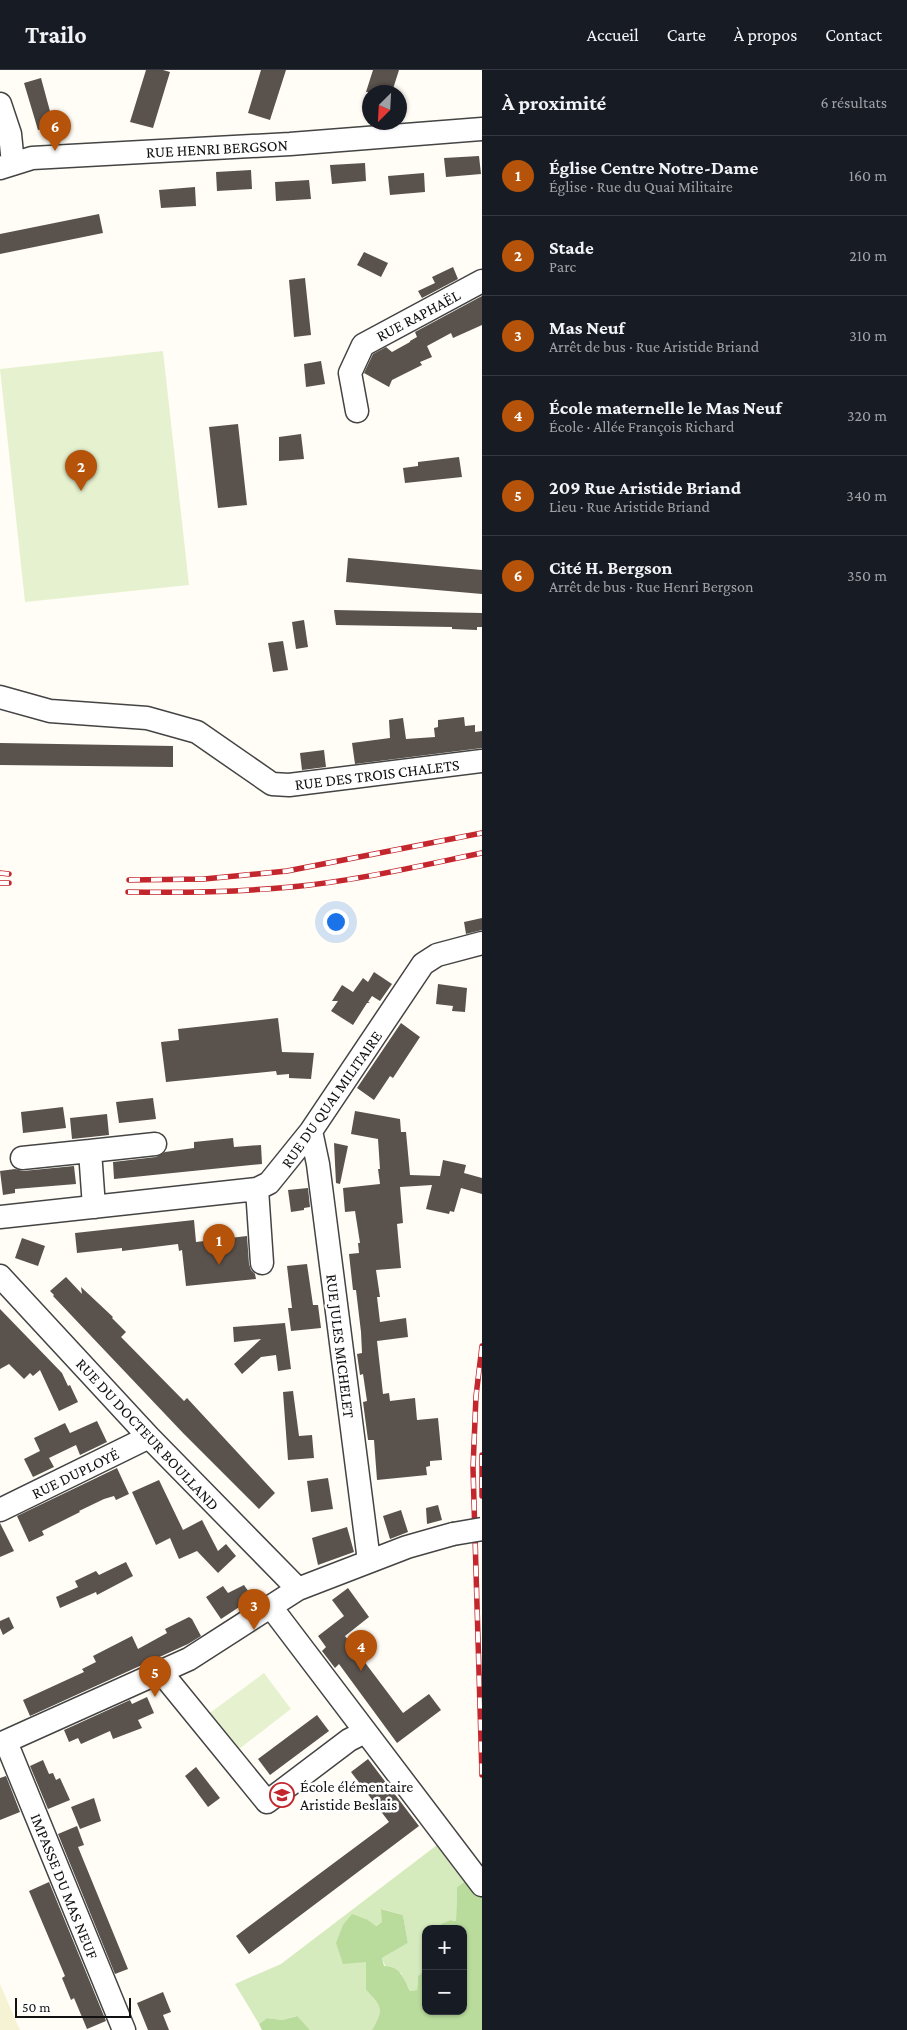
<!DOCTYPE html>
<html lang="fr">
<head>
<meta charset="utf-8">
<style>
  :root { --surface:#171b24; --page:#242831; --text:#f1f3f6; --muted:#9ea1a6; --line:#363941; --accent:#b45309 }
  body { margin:0; font-family:"Crimson Pro",serif; background:var(--page); color:var(--text) }
  .controls { position:absolute; right:15px; bottom:15px; display:grid; overflow:hidden; border-radius:10px; box-shadow:0 1px 4px #0004 }
  .controls button { width:45px; height:45px; display:grid; place-items:center; padding:0; border:0; border-bottom:1px solid var(--line); background:var(--surface); color:var(--text); font:25px sans-serif }
  .compass { position:absolute; left:362px; top:15px; width:45px; height:45px; border-radius:50%; background:var(--surface); box-shadow:0 1px 4px #0004; rotate:204deg }
  .scale { position:absolute; left:15px; bottom:12px; width:116px; box-sizing:border-box; padding-left:5px; border:2px solid #111; border-top:0; font-size:14px; line-height:18px; white-space:nowrap; color:#111; -webkit-text-stroke:4px #fff; paint-order:stroke }
  .you { position:absolute; left:335px; top:851px; width:18px; height:18px; margin:-12px; border:4px solid #fff; border-radius:50%; background:#1a73e8; box-shadow:0 0 0 8px #1a73e833 }
  .badge { display:grid; place-items:center; width:32px; height:32px; border-radius:50%; background:var(--accent); color:#fff; font-size:16px; font-weight:700 }
  .pin { position:absolute; translate:-50% -41px; filter:drop-shadow(0 1px 2px #0008) }
  .pin::after { content:''; position:absolute; top:26px; width:18px; height:15px; background:inherit; clip-path:polygon(0 0,100% 0,50% 100%) }
  .list { margin:0; padding:0; list-style:none }
  h2 { display:flex; justify-content:space-between; align-items:center; height:65px; margin:0; padding:0 20px; font-size:21px }
  h2 small { font-size:16px; font-weight:400; color:var(--muted) }
  .list li { display:grid; grid-template-columns:32px 1fr auto; gap:15px; align-items:center; box-sizing:border-box; height:80px; padding:0 20px; border-top:1px solid var(--line) }
  .list b { display:block; font-size:19px; white-space:nowrap }
  .list p { margin:0; font-size:16px; white-space:nowrap; color:var(--muted) }
  .list em { font-size:16px; font-style:normal; color:var(--muted) }
  .map { position:relative; flex:none; width:482px; height:1960px; overflow:hidden }
  header { display:flex; align-items:center; gap:30px; box-sizing:border-box; height:70px; padding:0 25px; background:var(--surface); border-bottom:1px solid var(--line) }
  header strong { font-size:24px }
  nav { display:flex; gap:28px; margin-inline-start:auto; font-size:18px }
  main { display:flex }
  aside { flex:1; background:var(--surface) }
  .map>svg:first-child { display:block }
  .farmland { fill:#f6f3d4 }
  .green { fill:#d5ebbd }
  .forest { fill:#b9dc9c }
  .pitch { fill:#e6f2cf }
  .building { fill:#5a524d }
  .lines { fill:none; stroke-linecap:round; stroke-linejoin:round }
  .minor-casing { stroke:#444; stroke-width:25 }
  .minor { stroke:#fff; stroke-width:22 }
  .rail-casing { stroke:#c4262e; stroke-width:5.5 }
  .rail { stroke:#fff; stroke-width:4; stroke-dasharray:11; stroke-linecap:butt }
  .minor-bridge-casing { stroke:#444; stroke-width:25; stroke-linecap:butt }
  .minor-bridge { stroke:#fff; stroke-width:22 }
  .labels { text-anchor:middle; stroke-width:5; stroke-linejoin:round; paint-order:stroke }
  .street-label { font-size:16px; fill:#111; stroke:#fff }
  .poi-label { font-size:16px; fill:#111; stroke:#fff; text-anchor:start }
</style>
</head>
<body>
<header>
<strong>Trailo</strong>
<nav><a>Accueil</a><a>Carte</a><a>À propos</a><a>Contact</a></nav>
</header>
<main>
<div class="map">
<svg width="482" height="1960" viewBox="0 0 482 1960">
  <rect width="100%" height="100%" fill="#fffdf5"/>
  <!-- farmland -->
  <path class="farmland" d="M0,1914l20,46h-20z"/>
  <!-- green -->
  <path class="green" d="M437,1775l30,35 -10,7 -1,34 -6,-1 -9,4 -1,5h-14v40l-8,7 -1,14 -7,1 -9,-18 -16,-7 -3,-8 26,-15 -5,-28 -21,-6v13l-7,4 -7,-6 -2,70c15,16 19,20 6,40h-62l-14,-14 -14,4 -15,-2 -8,6 -24,-40 46,-20z"/>
  <!-- forest -->
  <path class="forest" d="M467,1810l15,15v135h-110c13,-21 9,-24 -6,-40v-28l-23,2 -7,-21 7,-18 9,-11 16,6 8,6 6,-4 -1,-13 22,6 5,28 -26,15 2,8c17,1 19,11 26,25l7,-1 1,-14 8,-7v42h37v-82h-23l1,-5 9,-4 6,1 1,-34z
    M297,1946l13,14h-48l-3,-6 8,-6 15,2z"/>
  <!-- pitch -->
  <path class="pitch" d="M163,281l26,234 -164,17 -25,-233z
    M264,1603l27,36 -56,43 -28,-37z"/>
  <!-- building -->
  <path class="building" d="M146,0h17l7,2 -17,56 -23,-6z
    M261,0h25l-16,50 -22,-7z
    M373,0h26l-7,22h-26z
    M41,8l13,48 -16,4 -14,-47z
    M479,86l2,18 -35,3 -2,-19z
    M365,93l1,18 -34,3 -2,-19z
    M251,100l1,19 -35,2 -1,-19z
    M424,103l1,19 -35,3 -2,-19z
    M309,110l2,19 -35,2 -1,-19z
    M195,117l1,19 -35,2 -2,-18z
    M99,144l4,19 -103,21v-20z
    M364,182l24,11 -7,14 -24,-12z
    M453,197l5,12 -36,19 -4,-7 17,-8 -3,-6z
    M305,208l6,57 -17,2 -5,-57z
    M482,226v29l-29,13 -2,-5 -24,13 5,11 -12,5 2,3 -30,15 -3,7 -25,-14 9,-19 13,-7 6,5 18,-10v-1l7,-4 -2,-5z
    M321,291l4,23 -19,3 -2,-23z
    M238,354l9,81 -29,3 -9,-81z
    M301,364l3,25 -25,2v-24z
    M459,387l3,20 -57,6 -2,-15 15,-2v-4z
    M348,488l134,12v24l-136,-12z
    M334,540l148,3v14h-5v3l-25,-1v-2l-116,-2z
    M304,550l4,27 -12,2 -4,-27z
    M283,571l5,29 -15,2 -5,-29z
    M464,647l1,9 10,-1v7l7,-1v17l-127,16 -3,-21 38,-5 -1,-18 14,-2 3,21 29,-2 -1,-9 4,-1v-7z
    M0,673l173,3v21l-173,-2z
    M324,680l2,17 -24,3 -2,-17z
    M482,848v12l-16,4 -2,-12z
    M374,902l18,12 -12,17 -8,-5 -4,6 2,1h-3l-14,22 -22,-14 7,-10h-6l10,-16 11,7 10,-14 5,4z
    M438,914l29,4 -2,24 -13,-1 1,-5 -17,-2z
    M278,948l4,34 32,1 -3,26 -22,-1v-4l-12,1 -1,-4 -110,11 -5,-40 18,-2 -1,-11z
    M401,953l19,14 -27,41 -3,-2 -16,24 -17,-12z
    M153,1028l3,21 -37,4 -3,-21z
    M63,1037l3,21 -43,5 -2,-21z
    M355,1041l45,8 1,13h5l4,43 30,1 3,-16 23,5 -2,8 18,5v16l-21,-6 -7,24 -4,-1 -1,3 -23,-5 6,-24 -32,2 3,36 -6,1 4,44 -25,2 4,27h-3l3,25 26,-4 2,19 -31,4 6,53 6,-1 1,8 25,-3 2,22 21,-2 4,42 -12,1v5l-4,1 1,8 -50,5 -3,-40h-6l-5,-38 4,-1 -4,-27 -3,1 -3,-21 5,-1 -1,-21 -5,-42h-3l-4,-36 10,-1 -1,-10h2l-5,-32 -10,1 -2,-24 37,-4 -2,-15h2l-2,-30 -27,-5z
    M107,1044l2,21 -37,4 -2,-21z
    M233,1068l1,9 27,-2 1,19 -148,15 -1,-17 43,-5 9,-5 29,-4v-6z
    M334,1073l14,3 -8,38 -4,-1z
    M74,1096l2,18 -61,5v4l-12,2 -3,-24 15,-2 8,2z
    M308,1118l2,19 -6,1v2l-13,2 -3,-22z
    M194,1150l2,22 51,-6 2,28 2,6 4,4 1,5 -70,7 -4,-36 -3,1 -1,-7 -56,7v-3l-45,5 -2,-20z
    M22,1168l23,8 -7,20 -23,-8z
    M307,1194l6,41h5l3,23 -30,3 -3,-23h4l-5,-42z
    M66,1207l16,17 -1,-7 32,30 -1,1 14,14 -5,5 63,64 3,-3 88,95 -16,16 -76,-76 -130,-137 1,-1 -4,-4z
    M0,1239l62,64 6,13 2,-1 8,17 -19,9 -19,-41 -7,6 -3,-3 -6,6 -15,-15 -9,5z
    M285,1253l6,46 -13,2 -2,-16 -15,2 -19,17 -8,-10 27,-25 -27,3 -1,-15z
    M293,1321l6,45 13,-1 2,23 -26,2 -5,-68z
    M97,1351l10,21 -27,13 -4,-10 -27,13 5,9 -21,10 -9,-18 16,-8 -6,-13 31,-15 5,10z
    M117,1398l12,26 -13,6 -2,-4 -10,3 -25,12 1,1 -38,19 2,4 -15,7 -12,-26z
    M328,1408l5,31 -22,3 -4,-31z
    M159,1410l24,50 19,-10 16,31 8,-7 10,12 -18,17 -21,-22 -18,8 -9,-21 -14,7 -24,-53z
    M438,1435l4,15 -15,4 -1,-16z
    M401,1440l7,22 -18,7 -7,-23z
    M0,1453l14,28 -14,6z
    M347,1457l7,25 -36,13 -6,-27z
    M126,1492l7,14 -36,19 -1,-3 -36,16 -4,-11 22,-10 -3,-6 21,-10 3,4z
    M244,1515l9,13 -32,21 -15,-22 17,-11 5,7z
    M348,1518l21,29 -24,19 58,77 26,-19 12,16 -44,33 -58,-79 -4,4 -13,-17 4,-4 -8,-11 26,-20 -12,-16z
    M9,1547l5,11 -11,7 -3,-7v-7z
    M189,1547l3,2 9,17 -13,8 -158,72 -7,-16 61,-28 -2,-3 14,-7 -3,-6 39,-20 6,13 29,-16 -2,-4z
    M147,1627l7,16 -16,7 4,8 -29,11 -3,-8 -29,13 -3,-6 -9,4 -5,-12 66,-30 2,4z
    M317,1645l12,16 -59,44 -12,-16z
    M368,1689l51,67 -170,128 -13,-18 153,-114 -38,-50z
    M43,1690l6,14 4,-1 3,7 4,-2 10,22 -22,9 -18,-43z
    M196,1697l24,31 -12,9 -23,-31z
    M6,1706l14,36 -20,8v-42z
    M94,1728l7,23 -21,8 -9,-22z
    M77,1756l7,19 -6,2 50,122 -13,5 -57,-140z
    M49,1812l57,139 -19,8 -13,-31 -3,2 -9,-22 3,-2 -36,-85z
    M163,1922l8,20 -8,3 6,15h-21l-11,-27z"/>
  <g class="lines">
    <defs>
      <path id="minor" d="M0,34l10,30 3,30
        M0,98l32,-10 258,-14 192,-15
        M357,341l-7,-38 13,-28 119,-64
        M0,627l50,14 97,7 50,14 75,52 17,1 193,-24
        M311,1061l7,33 51,397
        M22,1088l68,-7
        M257,1119l5,74
        M94,1137l-4,-56 65,-7
        M0,1147l257,-28 12,-6 42,-52 112,-167 14,-9 45,-12
        M0,1206l149,161 149,152
        M0,1440l149,-73
        M271,1537l211,278
        M161,1602l106,130 82,-62 16,-8
        M6,1672l118,288
        M0,1674l189,-85 109,-70 109,-42 46,-13"/>
    </defs>
    <!-- minor casing -->
    <use href="#minor" class="minor-casing"/>
    <!-- minor -->
    <use href="#minor" class="minor"/>
    <defs>
      <path id="rail" d="M0,803l9,1
        M129,810l75,-1 83,-8 195,-38
        M0,813h9
        M128,822c55,1 109,0 163,-5 64,-6 128,-21 191,-34
        M482,1276l-6,50 -3,72 9,307
        M482,1385v41"/>
    </defs>
    <!-- rail casing -->
    <use href="#rail" class="rail-casing"/>
    <!-- rail -->
    <use href="#rail" class="rail"/>
    <defs>
      <path id="minor-bridge" d="M453,1464l29,-5"/>
    </defs>
    <!-- minor-bridge casing -->
    <use href="#minor-bridge" class="minor-bridge-casing"/>
    <!-- minor-bridge -->
    <use href="#minor-bridge" class="minor-bridge"/>
  </g>
  <!-- icons -->
  <defs>
    <symbol id="school-ring" viewBox="-11 -11 22 22"><circle r="9.5" fill="#fff" stroke="#c4262e" stroke-width="1.5"/><path d="M0-5L7-2L0 1L-7-2ZM-4 1L0 2.5L4 1V4Q0 6-4 4Z" fill="#c4262e"/></symbol>
  </defs>
  <g fill-rule="evenodd">
    <use href="#school-ring" x="268" y="1711" width="28" height="28"/>
  </g>
  <g class="labels">
    <!-- street labels -->
    <g class="street-label">
      <text transform="translate(217 78) rotate(-3)" y="6">RUE HENRI BERGSON</text>
      <text transform="translate(418 245) rotate(-28)" y="6">RUE RAPHAËL</text>
      <text transform="translate(377 704) rotate(-7)" y="6">RUE DES TROIS CHALETS</text>
      <text transform="translate(331 1029) rotate(-55)" y="6">RUE DU QUAI MILITAIRE</text>
      <text transform="translate(341 1276) rotate(83)" y="6">RUE JULES MICHELET</text>
      <text transform="translate(148 1364) rotate(47)" y="6">RUE DU DOCTEUR BOULLAND</text>
      <text transform="translate(75 1403) rotate(-26)" y="6">RUE DUPLOYÉ</text>
      <text transform="translate(65 1816) rotate(68)" y="6">IMPASSE DU MAS NEUF</text>
    </g>
    <!-- poi labels -->
    <g class="poi-label">
      <text x="300" y="1722">École élémentaire<tspan x="300" dy="18">Aristide Beslais</tspan></text>
    </g>
  </g>
</svg>
<div class="controls">
<button>+</button>
<button>−</button>
</div>
<svg class="compass" viewBox="-18 -18 36 36"><path d="M0-13l5 13h-10z" fill="#e53935"/><path d="M0 13l5-13h-10z" fill="#9ea1a6"/></svg>
<div class="scale">50 m</div>
<div class="you"></div>
<div class="pin badge" style="left:219px;top:1195px">1</div>
<div class="pin badge" style="left:81px;top:421px">2</div>
<div class="pin badge" style="left:254px;top:1560px">3</div>
<div class="pin badge" style="left:361px;top:1601px">4</div>
<div class="pin badge" style="left:155px;top:1627px">5</div>
<div class="pin badge" style="left:55px;top:81px">6</div>
</div>
<aside>
<h2>À proximité<small>6 résultats</small></h2>
<ul class="list">
<li><span class="badge">1</span><div><b>Église Centre Notre-Dame</b><p>Église · Rue du Quai Militaire</p></div><em>160 m</em></li>
<li><span class="badge">2</span><div><b>Stade</b><p>Parc</p></div><em>210 m</em></li>
<li><span class="badge">3</span><div><b>Mas Neuf</b><p>Arrêt de bus · Rue Aristide Briand</p></div><em>310 m</em></li>
<li><span class="badge">4</span><div><b>École maternelle le Mas Neuf</b><p>École · Allée François Richard</p></div><em>320 m</em></li>
<li><span class="badge">5</span><div><b>209 Rue Aristide Briand</b><p>Lieu · Rue Aristide Briand</p></div><em>340 m</em></li>
<li><span class="badge">6</span><div><b>Cité H. Bergson</b><p>Arrêt de bus · Rue Henri Bergson</p></div><em>350 m</em></li>
</ul>
</aside>
</main>
</body>
</html>
